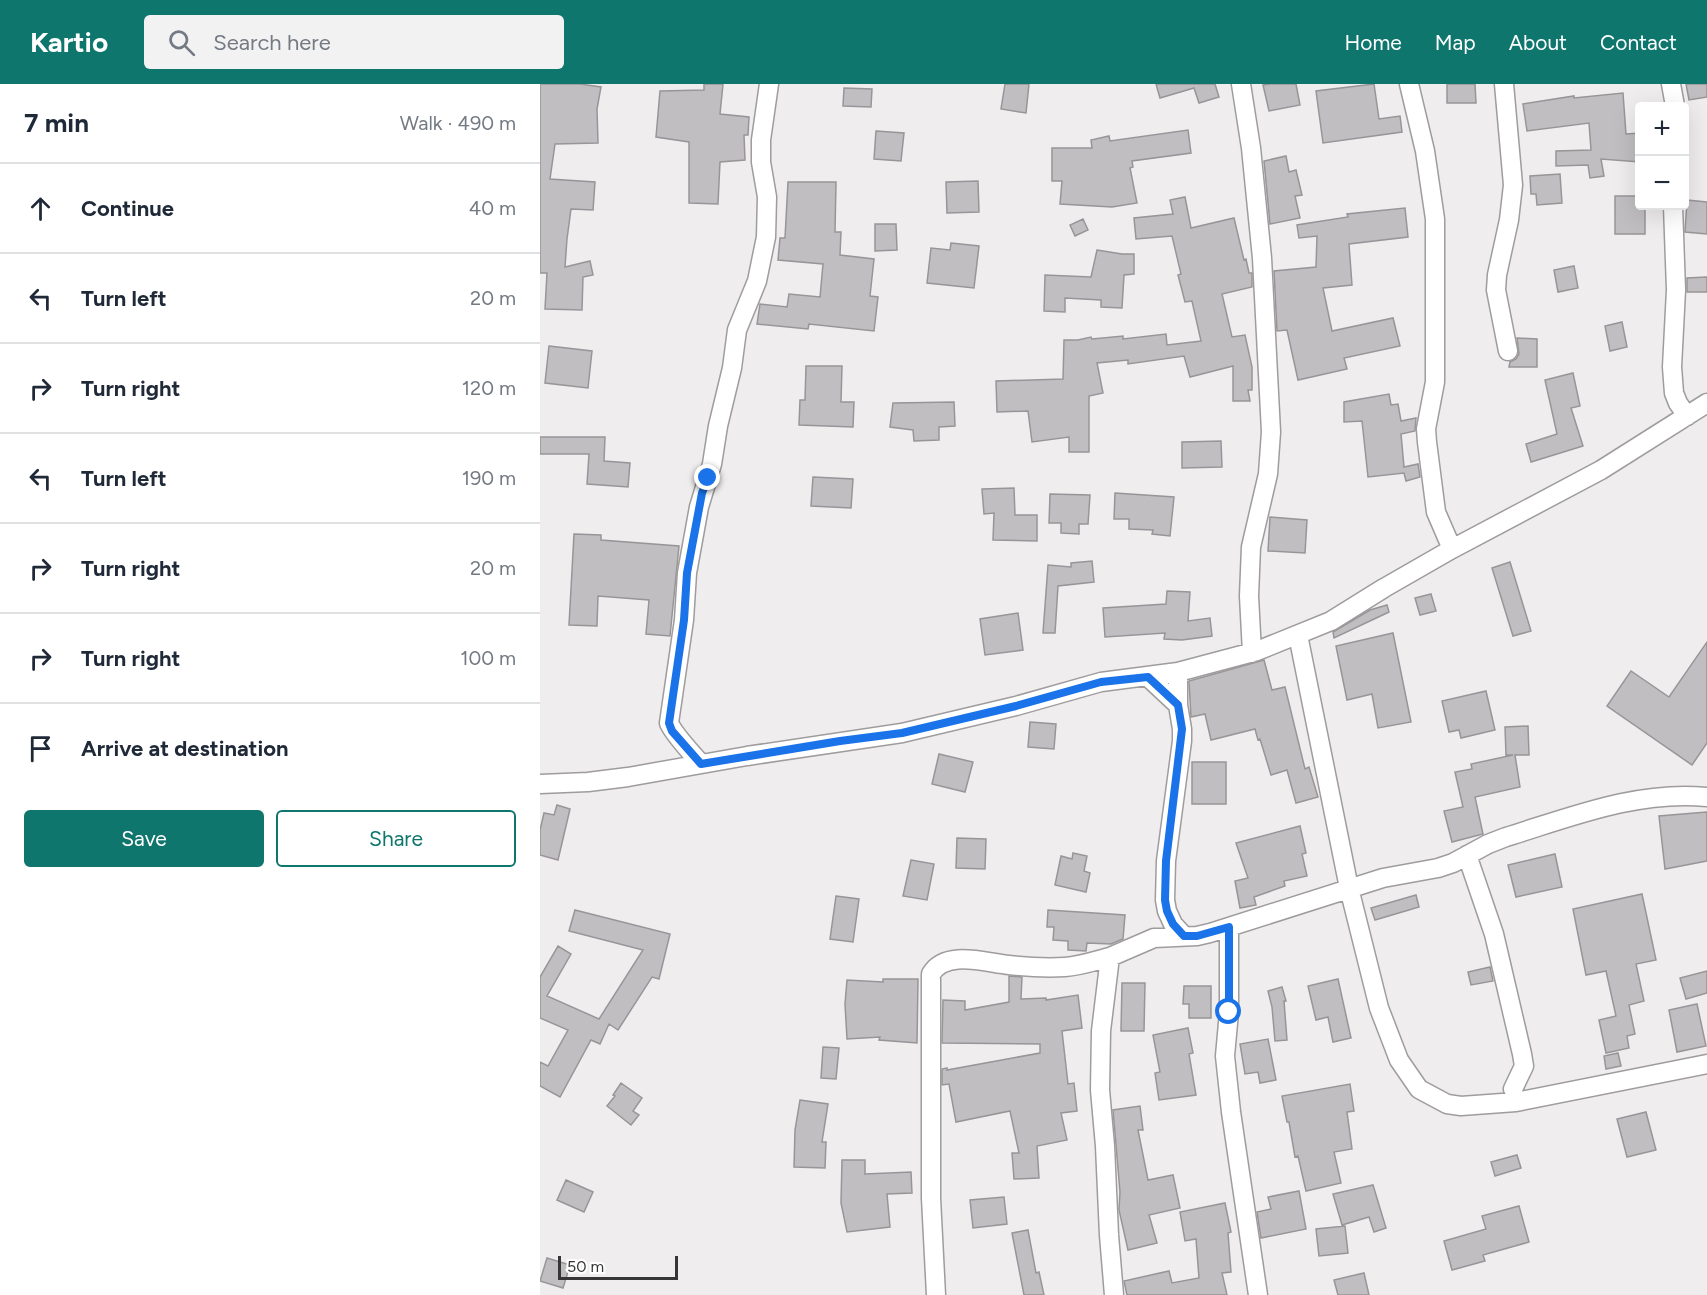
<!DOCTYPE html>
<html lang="en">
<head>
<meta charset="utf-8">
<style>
  :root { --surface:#fff; --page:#f2f2f3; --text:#1f2937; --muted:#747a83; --line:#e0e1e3; --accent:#0f766e }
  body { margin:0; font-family:Figtree,sans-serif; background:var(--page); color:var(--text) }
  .controls { position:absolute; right:18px; top:18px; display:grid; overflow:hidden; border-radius:6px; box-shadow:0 6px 24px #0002 }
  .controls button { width:54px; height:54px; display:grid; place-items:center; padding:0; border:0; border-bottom:2px solid var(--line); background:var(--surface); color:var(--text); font:30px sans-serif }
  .scale { position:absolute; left:18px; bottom:15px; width:120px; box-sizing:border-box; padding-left:6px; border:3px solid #373637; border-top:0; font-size:16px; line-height:21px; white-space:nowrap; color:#373637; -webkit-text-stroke:4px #fff; paint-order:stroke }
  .stop { position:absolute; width:18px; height:18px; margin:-14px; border:4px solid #1a73e8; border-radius:50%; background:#fff }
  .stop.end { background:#1a73e8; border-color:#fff; box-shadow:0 2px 6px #0008 }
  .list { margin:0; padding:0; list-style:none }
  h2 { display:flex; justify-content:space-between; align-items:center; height:78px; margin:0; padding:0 24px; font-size:26px }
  h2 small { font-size:20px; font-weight:400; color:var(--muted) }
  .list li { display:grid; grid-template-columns:39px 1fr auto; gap:18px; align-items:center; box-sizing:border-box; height:90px; padding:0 24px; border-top:2px solid var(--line) }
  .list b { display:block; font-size:22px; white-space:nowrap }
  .list em { font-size:20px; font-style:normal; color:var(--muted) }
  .actions { display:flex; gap:12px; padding:18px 24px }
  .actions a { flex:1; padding:14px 0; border:2px solid var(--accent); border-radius:6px; text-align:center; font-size:21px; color:var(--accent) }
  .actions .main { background:var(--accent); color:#fff }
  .icon { flex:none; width:33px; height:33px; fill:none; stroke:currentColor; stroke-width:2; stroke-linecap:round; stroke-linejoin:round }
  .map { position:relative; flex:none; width:1167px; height:1211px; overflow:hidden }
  header { display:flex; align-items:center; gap:36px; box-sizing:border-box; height:84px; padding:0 30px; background:var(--accent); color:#fff }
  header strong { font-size:28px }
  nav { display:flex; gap:33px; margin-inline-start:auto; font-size:21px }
  .search { width:420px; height:54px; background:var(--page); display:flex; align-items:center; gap:15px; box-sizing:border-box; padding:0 21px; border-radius:6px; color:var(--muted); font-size:22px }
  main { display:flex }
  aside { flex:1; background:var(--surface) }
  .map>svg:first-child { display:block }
  .building { fill:#c1bec1; stroke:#989598; stroke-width:1.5 }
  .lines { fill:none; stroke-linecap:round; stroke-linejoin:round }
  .minor-casing { stroke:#9f9c9e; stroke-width:21 }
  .minor { stroke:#fff; stroke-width:18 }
  .route { stroke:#1a73e8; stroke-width:8 }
</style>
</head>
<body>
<header>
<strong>Kartio</strong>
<div class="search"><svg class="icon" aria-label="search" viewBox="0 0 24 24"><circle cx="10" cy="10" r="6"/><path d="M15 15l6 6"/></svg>Search here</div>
<nav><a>Home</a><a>Map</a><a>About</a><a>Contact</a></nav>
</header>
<main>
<aside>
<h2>7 min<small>Walk · 490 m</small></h2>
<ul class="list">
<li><svg class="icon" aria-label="ahead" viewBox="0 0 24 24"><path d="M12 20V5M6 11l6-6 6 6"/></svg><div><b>Continue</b></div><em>40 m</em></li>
<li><svg class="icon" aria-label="left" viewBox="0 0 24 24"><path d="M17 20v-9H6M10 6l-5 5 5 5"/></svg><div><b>Turn left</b></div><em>20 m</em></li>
<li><svg class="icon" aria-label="right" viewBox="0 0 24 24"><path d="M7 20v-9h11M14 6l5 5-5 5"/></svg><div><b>Turn right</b></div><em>120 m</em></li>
<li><svg class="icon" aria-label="left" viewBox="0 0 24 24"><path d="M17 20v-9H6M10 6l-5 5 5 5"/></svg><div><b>Turn left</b></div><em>190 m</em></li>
<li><svg class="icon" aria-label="right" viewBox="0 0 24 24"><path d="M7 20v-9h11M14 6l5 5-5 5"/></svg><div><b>Turn right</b></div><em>20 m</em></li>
<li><svg class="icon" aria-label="right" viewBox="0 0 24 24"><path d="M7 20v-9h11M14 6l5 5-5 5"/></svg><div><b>Turn right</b></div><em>100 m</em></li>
<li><svg class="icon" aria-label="arrive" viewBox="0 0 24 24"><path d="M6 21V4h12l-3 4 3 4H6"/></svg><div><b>Arrive at destination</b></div></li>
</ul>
<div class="actions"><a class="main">Save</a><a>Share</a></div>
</aside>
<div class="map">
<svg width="1167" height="1211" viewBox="0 0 1167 1211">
  <rect width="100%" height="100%" fill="#f0edef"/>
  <!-- building -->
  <path class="building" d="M0,0h40l21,3 -4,22 1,34 -43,1 -5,35 45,3 -2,28 -22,-1 -4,30 -2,28 25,-6 3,14 -10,2 -1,33 -37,-1 2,-36h-7z
    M164,0h19l-3,30 29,3 -1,18h-4l1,25 -25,2 -2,42 -29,-1v-61l-33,-5 4,-46 44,-1z
    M465,0h24l-3,29 -25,-4z
    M616,0h59l4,13 -20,6 -5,-15 -34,10z
    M730,0h26l4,21 -31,6 -6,-26z
    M834,0l5,35 21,-3 2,16 -79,11 -7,-52z
    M907,0h28l1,19h-29z
    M1146,0h21v13l-18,3z
    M304,4l28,1 -1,18 -28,-1z
    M1083,9l3,41 14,-1v29l-39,-3 3,17 -14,2 -2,-13 -32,1v-15l35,-1 -2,-27 -62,8 -4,-27 51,-8v2z
    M648,46l3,23 -59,8 1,6 -3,1 7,35 -25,4 -52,-3 2,-23h-10v-33h40l-1,-8 18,-4 1,5z
    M336,47l28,2 -3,28 -27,-2z
    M746,72l3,16 7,-2 6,25 -7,1 5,22 -30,6 -6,-63z
    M1020,90l2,29 -25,2 -1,-11h-5l-1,-18z
    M438,97l1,31 -32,1 -1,-31z
    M248,98h48l-1,50h6l-1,23 34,4 -4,37 8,1 -4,34 -65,-7 -1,5 -51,-5 3,-20 27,3 2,-13 31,3 3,-33 -45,-4 2,-22h5z
    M1075,112h25v10h5v28h-30z
    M645,113l6,31 43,-10 10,42 2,-1 3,14h3v14l-30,7 10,43 13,-2 7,32v23h-4l2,11h-17v-35l-43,11 -6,-21 -56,8v-4l-31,3 6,30 -14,3v56h-20v-15l-37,5 -4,-31 -31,1 -1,-31 67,-2 1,-39h14l13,-3 1,2 31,-3v3l43,-5 1,11 34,-4 -9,-40 -7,1 -7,-27 3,-1 -9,-38 -36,3 -2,-21 39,-4 -3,-14z
    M1147,116l20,2v32l-22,-2z
    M865,124l3,29 -59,7 3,41 -29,3 9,43 61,-13 7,28 -56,12 3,11 -49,11 -11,-50 -10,1 -3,-60 42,-4 1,-31 -18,2 -2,-13 51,-8 -1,-3z
    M543,135l5,11 -13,6 -5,-11z
    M335,140h21l1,26 -22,1z
    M411,159l28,3 -5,42 -47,-5 4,-35 19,2z
    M557,166l25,4h12v20l-10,1 -2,33 -21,-1v-7l-36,-2v14l-21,-1 1,-36 46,2z
    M1034,182l4,22 -20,4 -4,-22z
    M1167,193v15h-20v-14z
    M1082,238l5,25 -17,4 -5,-25z
    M977,254l20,1v28h-28l1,-5 6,-3 3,-5z
    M9,262l43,5 -4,37 -43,-5z
    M266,282h36l-1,36h13l-1,25 -54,-2 1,-25h5z
    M1033,289l7,33 -9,2 12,38 -52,16 -5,-18 31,-10 -12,-54z
    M849,310l2,11 7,-1 3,17 15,-3 -1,13 -14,3 3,33 14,-3 2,13 -14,4 -2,-8 -36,4 -6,-56 -18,1v-20z
    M414,318l1,24 -16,1v13l-25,1 -1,-11 -23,-3 3,-24z
    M0,353h65l-1,24 26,2 -2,24 -41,-3 2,-30h-49z
    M681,357l1,26 -40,1v-26z
    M273,393l40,2 -2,29 -40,-2z
    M474,404l1,27h22v26l-44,-1 1,-27 -10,1 -2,-25z
    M575,409l59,4 -4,39 -18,-2 1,-4 -24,-1v-10h-15z
    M510,410l40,1 -2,29h-9v10l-18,-1v-10h-12z
    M730,433l37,3 -2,33 -37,-2z
    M34,450l27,1v5l78,6 -9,90 -24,-2 3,-34 -51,-4 -1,30 -28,-1z
    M552,477l2,21 -36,4 -3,47h-12l5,-68 23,2v-4z
    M970,478l21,69 -18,5 -21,-68z
    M627,507l23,1 -2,29 22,-3 2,18 -30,4 -18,-1 1,-6 -60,4 -2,-29 63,-4z
    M891,510l5,17 -16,4 -5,-17z
    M847,521l2,7 -55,26 -1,-6 37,-22z
    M478,529l5,37 -38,5 -5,-36z
    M853,549l18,89 -33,6 -6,-34 -25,6 -11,-54z
    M1167,558v101l-15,22 -85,-59 24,-35 38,26z
    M724,576l8,30 13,-3 20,82 4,-2 9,30 -22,6 -9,-33 -16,5 -11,-36 -2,1 -3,-11 -44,11 -6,-26 -14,3 -2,-36z
    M946,607l9,39 -34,8 -2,-8 -10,2 -7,-31z
    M490,638l26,2 -2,25 -26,-2z
    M988,642l1,29h-14l5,32 -45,10 8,37 -31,8 -8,-31 19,-4 -8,-35 17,-3 -1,-5 42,-9h-7l-1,-28z
    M399,670l34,8 -8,30 -33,-8z
    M652,678h34v42h-34z
    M17,721l13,4 -12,51 -18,-5v-25l4,-17 10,2z
    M1167,728v49l-42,8 -6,-53z
    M760,742l6,27 -4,1 5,22 -23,5 1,5 -31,11 2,8 -16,3 -5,-27 13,-3 -12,-35z
    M417,754l29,1 -1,30 -29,-1z
    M533,769l14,3 -3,15 6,2 -4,19 -31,-7 6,-29 11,3z
    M1015,770l7,33 -46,10 -8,-32z
    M371,776l23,4 -7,36 -24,-4z
    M1102,810l14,66 -20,4 8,37 -15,4 6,29 -8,2 2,12 -23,5 -7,-33 17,-4 -10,-45 -20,4 -13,-66z
    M876,811l3,12 -44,13 -4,-12z
    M296,812l23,3 -6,43 -23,-3z
    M35,826l95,24 -11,45 -7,-2 -34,53 -9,-6 -9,20 -9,-4 -31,57 -20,-11v-24l8,4 20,-36 -28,-12v-41l18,-31 13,8 -24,42 52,23 44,-69 -74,-19z
    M508,826l77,5 -2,24 -12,5 -24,-1 -1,8 -18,-1v-9l-15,-1 1,-13h-7z
    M950,883l3,14 -22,4 -3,-13z
    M1167,887v22l-21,6 -6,-21z
    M469,892l13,1 -1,22 25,-1v2l32,-5 4,33 -20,3 6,53 6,-1 3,28 -16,2 6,27 -30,6 2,32 -25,1 -2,-26h7l-9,-42 -54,11 -7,-38 -7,1v-16l5,-1v2l93,-17v-9l-98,-1 1,-43 22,1v9l44,-8z
    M343,895h35l-1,64 -38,-3 1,-3 -33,2 -2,-35 2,-24 36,2z
    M798,895l13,59 -18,4 -5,-25 -12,3 -8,-34z
    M582,899h23l-1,48h-23z
    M644,902h27v32h-22v-14h-6z
    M742,903l4,14h-2l3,39 -12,1 -3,-34 -4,-16z
    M1157,920l9,42 -29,6 -8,-42z
    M648,944l5,25 -4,1 7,41 -37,5 -4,-27 5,-1 -7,-37z
    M728,955l8,41 -16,3 -2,-11 -13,2 -5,-30z
    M283,963l16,1 -3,31 -15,-1z
    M1078,969l3,13 -15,3 -2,-13z
    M81,999l21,15 -9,13 6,4 -8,10 -24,-19 8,-10 -2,-1z
    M810,1000l4,27 -7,1 5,37 -18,3 7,31 -35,8 -8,-35 -3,1 -6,-35h-2l-5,-26z
    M260,1016l28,4 -6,38h4l-1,26 -31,-1 1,-37z
    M600,1022l3,24h-5l10,50 25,-5 7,33 -31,7 8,28 -29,7 -9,-40 1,-18 -7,-82z
    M1106,1028l10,38 -29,7 -10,-38z
    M977,1071l4,13 -26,8 -4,-14z
    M302,1076h23v14l46,-2 1,21 -25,1 3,33 -43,5 -6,-29z
    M26,1096l27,12 -9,20 -27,-12z
    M833,1101l13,43 -12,4 -5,-15 -27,8 -9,-31z
    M759,1107l7,38 -45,9 -4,-26 14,-3 -3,-12z
    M464,1113l3,27 -34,4 -3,-28z
    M685,1119l6,29 -3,1 3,39 -9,1 5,22h-100l-3,-14 45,-10 3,12 27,-5 -3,-39 -11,2 -5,-29z
    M979,1122l10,36 -46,13 2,6 -33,9 -8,-29 42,-12 -4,-13z
    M805,1142l3,27 -29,3 -3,-27z
    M488,1146l8,43 3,-1 5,23h-20l-12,-62z
    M7,1174l23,7 -7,23 -23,-7z
    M824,1189l5,22h-31l-4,-15z"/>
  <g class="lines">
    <defs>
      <path id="minor" d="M701,0l10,64 11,110 9,174 -3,42 -17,73 -2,49 3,57
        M869,0l16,67 10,68v163l-9,47 1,13 9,70 16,37
        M964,0l9,101 -4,35 -12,55 -1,15 12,61
        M1131,0l4,22
        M1133,122l3,84 -4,77 2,26 4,10 9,13
        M758,551l51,253 30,120 20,52 20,29 28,15 14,2 55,-4 191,-38
        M638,588v33l4,24v12l-16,120 -1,39 2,11 6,13 11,12
        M608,593l30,28
        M161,680c-9,-11 -27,-29 -32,-41l15,-103 3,-47 12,-66 13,-43 6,-38 14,-58 5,-38 20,-49 9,-44 1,-40 -6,-35v-22l8,-56
        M0,700l48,-2 40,-5 119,-21 155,-23 114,-27 85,-24 77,-10 79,-21 74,-30 53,-33 68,-39 149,-79 106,-67
        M927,771l27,79 28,120 2,12 -11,23
        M689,843v85l-4,44 6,56 27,183
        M396,1211l-5,-97v-224c15,-25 55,-11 78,-9 18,2 38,3 56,2 15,-1 30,-6 45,-10
        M574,1211l-5,-60 -4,-89 -5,-56 1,-59 9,-74 44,-19 43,-2 13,-3 173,-55 55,-10 15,-5 35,-19 18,-7c65,-20 132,-47 201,-40"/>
    </defs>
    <!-- minor casing -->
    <use href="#minor" class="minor-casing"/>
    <!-- minor -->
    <use href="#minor" class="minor"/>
  </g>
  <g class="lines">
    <!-- route -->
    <path class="route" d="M168,394l-6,15 -15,80 -3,47 -15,103 3,8 29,33 139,-23 62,-8 114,-27 85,-24 47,-5 30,28 4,24 -16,132 -1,39 2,11 6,13 11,12h13l32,-9v85"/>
  </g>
</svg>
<div class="controls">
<button>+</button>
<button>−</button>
</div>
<div class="scale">50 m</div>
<div class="stop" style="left:689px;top:928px"></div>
<div class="stop end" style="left:168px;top:394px"></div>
</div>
</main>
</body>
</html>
